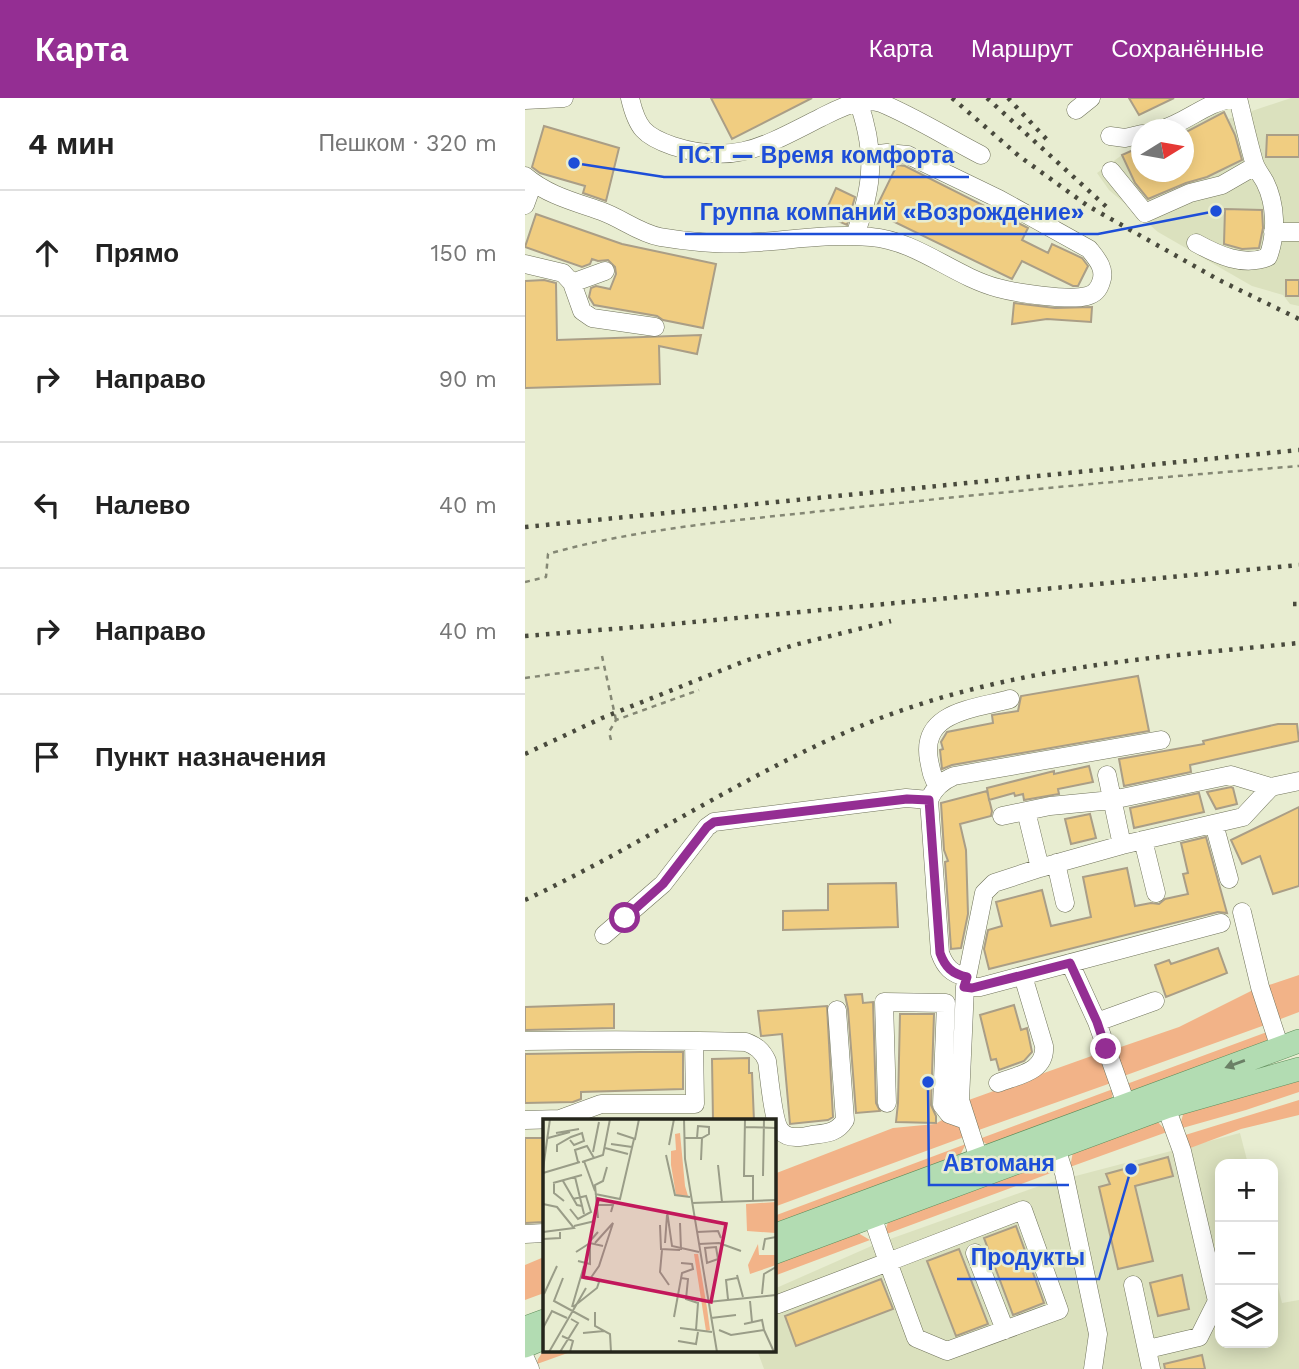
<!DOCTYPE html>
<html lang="ru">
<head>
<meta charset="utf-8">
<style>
  :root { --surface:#fff; --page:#f6f6f6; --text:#222; --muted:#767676; --line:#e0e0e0; --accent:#942e93 }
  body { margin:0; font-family:"Work Sans",sans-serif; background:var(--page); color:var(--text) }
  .controls { position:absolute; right:21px; bottom:21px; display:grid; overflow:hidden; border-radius:14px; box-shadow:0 4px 18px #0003 }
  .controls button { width:63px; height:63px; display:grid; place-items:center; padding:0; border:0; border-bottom:2px solid var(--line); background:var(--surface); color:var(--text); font:35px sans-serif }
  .compass { position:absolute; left:606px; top:21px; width:63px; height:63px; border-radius:50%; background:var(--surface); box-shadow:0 4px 18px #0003; rotate:79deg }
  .stop { position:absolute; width:21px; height:21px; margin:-16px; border:5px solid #942e93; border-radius:50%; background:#fff }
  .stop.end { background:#942e93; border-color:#fff; box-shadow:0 2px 7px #0008 }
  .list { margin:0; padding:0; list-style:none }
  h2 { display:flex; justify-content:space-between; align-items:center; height:91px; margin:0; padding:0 28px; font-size:30px }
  h2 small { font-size:23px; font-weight:400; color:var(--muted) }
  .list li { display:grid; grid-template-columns:46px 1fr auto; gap:21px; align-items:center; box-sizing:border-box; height:126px; padding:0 28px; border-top:2px solid var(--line) }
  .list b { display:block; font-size:26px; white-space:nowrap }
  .list em { font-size:23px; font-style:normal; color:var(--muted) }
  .icon { flex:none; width:38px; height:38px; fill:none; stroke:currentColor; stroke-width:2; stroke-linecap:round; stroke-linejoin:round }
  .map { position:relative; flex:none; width:774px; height:1271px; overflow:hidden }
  header { display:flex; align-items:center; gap:42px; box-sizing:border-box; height:98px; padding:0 35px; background:var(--accent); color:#fff }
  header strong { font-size:33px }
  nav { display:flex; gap:38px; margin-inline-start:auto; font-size:24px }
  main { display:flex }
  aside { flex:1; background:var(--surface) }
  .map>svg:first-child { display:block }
  .built { fill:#dbe1be }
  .green { fill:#f2b388 }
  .building { fill:#f0cd81; stroke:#aa9e86; stroke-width:2 }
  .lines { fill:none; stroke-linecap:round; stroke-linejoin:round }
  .minor-casing { stroke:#70735b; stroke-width:19 }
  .major-casing { stroke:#5f8d5b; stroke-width:24 }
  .path { stroke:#848774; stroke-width:2.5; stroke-dasharray:5 5; stroke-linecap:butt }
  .minor { stroke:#fff; stroke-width:18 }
  .major { stroke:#b2dcb2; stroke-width:23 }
  .rail { stroke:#494a3d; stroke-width:4.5; stroke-dasharray:3.5 7; stroke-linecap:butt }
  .oneway { fill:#6b8066 }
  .route { stroke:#942e93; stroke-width:9 }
  .inset-road { fill:none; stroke:#9a9d88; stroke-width:2 }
  .view { fill:#c2185b; fill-opacity:0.15; stroke:#c2185b; stroke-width:3.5 }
  .inset-edge { fill:none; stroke:#24251b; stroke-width:3.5 }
  .leader { fill:none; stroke:#1d4ed8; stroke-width:2.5 }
  .callout-dot { fill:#1d4ed8; stroke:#e8edd1; stroke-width:2.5 }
  .callout-label { font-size:23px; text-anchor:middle; font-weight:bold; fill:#1d4ed8; stroke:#e8edd1; stroke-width:5; stroke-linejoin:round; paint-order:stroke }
</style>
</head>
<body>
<header>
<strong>Карта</strong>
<nav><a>Карта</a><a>Маршрут</a><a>Сохранённые</a></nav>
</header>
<main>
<aside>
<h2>4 мин<small>Пешком · 320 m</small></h2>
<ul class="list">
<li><svg class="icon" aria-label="ahead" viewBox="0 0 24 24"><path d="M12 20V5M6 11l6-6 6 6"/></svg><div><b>Прямо</b></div><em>150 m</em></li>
<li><svg class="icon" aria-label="right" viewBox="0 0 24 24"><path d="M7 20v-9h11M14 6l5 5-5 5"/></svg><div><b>Направо</b></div><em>90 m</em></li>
<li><svg class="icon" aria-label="left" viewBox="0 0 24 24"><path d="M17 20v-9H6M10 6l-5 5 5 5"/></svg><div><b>Налево</b></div><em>40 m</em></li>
<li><svg class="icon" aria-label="right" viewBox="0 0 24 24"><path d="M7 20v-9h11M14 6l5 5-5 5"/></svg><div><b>Направо</b></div><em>40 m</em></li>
<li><svg class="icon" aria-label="arrive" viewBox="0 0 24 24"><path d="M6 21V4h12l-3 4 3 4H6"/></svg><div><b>Пункт назначения</b></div></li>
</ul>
</aside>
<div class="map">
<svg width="774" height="1271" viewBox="0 0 774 1271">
  <rect width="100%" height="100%" fill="#e8edd1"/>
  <!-- built -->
  <path class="built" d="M766,0h8v208l-9,-2 -7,-9 -31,-9 -94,-54 -49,-42 -12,-17 25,-18 20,17h42v-42l38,-22 6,11z
    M715,1035l8,31h-28v179h53v-77l9,37 17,-3v69h-535l-7,-19h16l1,-61 102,-45 169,-60z"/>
  <!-- green -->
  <path class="green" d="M774,877v37l-21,8 -12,-34z
    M728,892l12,35 -144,52 -6,-28 64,-22z
    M742,934v9l-135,50 -8,-6z
    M575,955l11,30 -135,48 -10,-30z
    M774,981v13l-53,18 -67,19 5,-18z
    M588,991l-1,10 -124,46 -9,-6z
    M774,1002v15l-58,14 -56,21 -3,-14z
    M419,1021l16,8 4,10 -190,70v-33l119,-46 42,-4z
    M632,1023l10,11 -97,35 3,-15z
    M441,1046l-6,11 -186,70v-9z
    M521,1065l10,8 -172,64 4,-13z
    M333,1135l12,7 -96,36v-12z
    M19,1159v36l-19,7v-35z
    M19,1252h32l-39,14 1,-5z"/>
  <!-- building -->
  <path class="building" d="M186,0h101l-80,41z
    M604,0h45l-35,17z
    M699,14l11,23 7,25 -35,17 -21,6 -38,16 -13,-16 -13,-28 20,-9v26h42v-39z
    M19,28l75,22 -13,53 -23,-8 2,-7 -45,-13 -8,-6z
    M742,37h32v22h-33z
    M372,67l8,1 123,62 -6,12 26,13 4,-9 30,14 6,8 -10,20h-5l-51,-25 -10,18 -138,-67z
    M311,90l19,9 -8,28 -23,-10z
    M700,111l37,1 1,18 -4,20 -17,1 -18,-5z
    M11,116l86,30 94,20 -13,64 -40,-8 -6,-4 -63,-11 -5,-8 2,-9 5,-2 14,3 6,-15 -1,-7 -7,-7 -10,1 -6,-2 -2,5 -8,3 -57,-20z
    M19,182l12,3 1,57 144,-5 -4,19 -38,-8 1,38 -135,4v-107z
    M761,182h13v16h-13z
    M489,205l41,5 37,-1 -1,15 -44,-3 -35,5z
    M613,578l11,55 -197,34 -10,4 -2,-19 3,-1 -2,-7 6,-10 46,-9 -1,-8 26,-4 3,-15z
    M753,626h19l2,17 -109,24 1,7 -67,14 -5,-27 85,-15 -1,-3z
    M564,668l4,16 -35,7 1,5 -35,6 -1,-6 -8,2 -1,-3 -25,7 -2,-12 67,-17v3z
    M706,689l2,1 4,16 -21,5 -9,-17z
    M462,693l5,20 -1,5 -31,8 6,26 2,64 -7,34 -10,1 -6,-87 3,-1 -4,-11 -3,-47z
    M674,695l5,19 -70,16 -4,-20z
    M774,709v79l-26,8 -13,-38 -18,8 -11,-24z
    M565,716l6,24 -25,6 -6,-25z
    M681,739l21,76 -9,-1 -229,57 -5,-20 4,-19 14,-4 -6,-24 46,-12 9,36 40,-9 -8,-40 44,-9 8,38 16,-3 8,1 6,-5 23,-5 -5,-20 5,-1 -7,-30z
    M371,785l2,44 -115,3v-19l45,-1v-26z
    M693,850l9,25 -61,24 -11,-32 14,-5 2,4z
    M337,896l1,9 10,-1 3,101 4,8 -24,2 -8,-104 -3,-14z
    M89,906v24l-89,2v-23z
    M489,907l7,25 6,-2 5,24 -8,9 -25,9 -3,-11 -5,1 -11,-45z
    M302,908l6,111 -5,3 -38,4 -8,-90 -21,2 -3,-25z
    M375,916h34l-3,91 5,11v7l-40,-1 2,-19z
    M115,954h43v37l-102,3v7l-8,3 -48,1v-49z
    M224,960v15h3l2,48h-41l-1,-62z
    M0,1040h19v84l-19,1z
    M643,1059l5,19 -38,10 18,75 -35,8 -19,-82 11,-3 -4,-10z
    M491,1128l28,77 -31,12 -29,-77z
    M434,1151l29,75 -32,12 -29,-75z
    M657,1177l7,34 -31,7 -8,-33z
    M356,1181l12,30 -97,37 -11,-30z
    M677,1257l3,14h-40l-1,-5z"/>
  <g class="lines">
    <defs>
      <path id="minor" d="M105,0c7,30 14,38 43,48 62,20 93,-1 147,-28 12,-6 26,-14 40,-16 6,-1 15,-1 21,1 34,14 67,35 100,52
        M0,2l39,-2
        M551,12l15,-12
        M635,32c28,-8 44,-27 74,-32
        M585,38l15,2 17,-4
        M586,73l34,42 45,-20 32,-8 33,-19
        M0,78c22,19 50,26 76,35 20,7 38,22 59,26 23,4 61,8 84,6 42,-2 85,-10 127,-6 47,4 82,39 127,51 18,5 71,13 89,8 8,-2 12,-7 14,-14 5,-13 -4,-23 -12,-33l-90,-50 -91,-44 -21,-2 -17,2
        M0,107l8,-22
        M748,134h26
        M330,137c19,-50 21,-85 2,-137
        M671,145c22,12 47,24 72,14 9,-23 8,-53 -3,-75 -4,-7 -9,-13 -11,-20 -6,-21 -11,-43 -16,-64
        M0,166l38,9 9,10 10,28 10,7 63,9
        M47,185l33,-12
        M582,677l15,70
        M413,688c-6,-8 -7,-16 -9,-26 -9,-49 46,-51 81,-61
        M501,713l14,57
        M477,718l48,-10 62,-6 119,-25 40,12
        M689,726l15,55
        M618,742l13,53
        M531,765l9,40
        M717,814l18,75 20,61
        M79,837l59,-51 44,-57 7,-5 192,-24 23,2
        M545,865l27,59 29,82
        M441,879c-14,-3 -21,-10 -26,-24l-11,-153c5,-12 13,-19 25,-24l207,-36
        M440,889h15l241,-64
        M572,924l58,-21
        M0,943c73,-1 147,-1 221,1 10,4 16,8 21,19 2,13 6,62 14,70 7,9 22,6 31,4 15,-2 25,-2 33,-15l-8,-110
        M473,985c20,-8 48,-11 46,-37l-21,-70
        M362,1005l-3,-101 62,1 -4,102 7,9 17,6
        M0,1022l35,-1 41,-15h94l-1,-63
        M531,1050l8,25 34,161 -5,35
        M454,1061l-19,-59 5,-113 19,-94 10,-10 46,-15 82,-23 121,-28 28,-30 28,-6
        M498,1112l36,100 -112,41 -31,-13 -28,-76z
        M0,1136l19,-1
        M450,1155l30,77
        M608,1187l18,84
        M253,1206l110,-42 -16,-46
        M623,1251l51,-12 18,-36 -35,-150 -16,-44
        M0,1260l5,11"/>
      <path id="major" d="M248,1138l526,-195
        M248,1155l393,-146 133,-38
        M0,1230l19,-7
        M0,1248l19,-8"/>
    </defs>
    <!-- minor casing -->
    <use href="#minor" class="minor-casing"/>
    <!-- major casing -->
    <use href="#major" class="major-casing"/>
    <!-- path -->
    <path class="path" d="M0,484l21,-5 2,-23c95,-27 195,-34 293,-45 152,-16 305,-31 458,-43
      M77,558l14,64
      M0,580l79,-11
      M86,642l-2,-8 7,-12 83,-30"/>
    <!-- minor -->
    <use href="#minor" class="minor"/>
    <!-- major -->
    <use href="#major" class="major"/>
    <!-- rail -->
    <path class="rail" d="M427,0l67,58 69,50 131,74 80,39
      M462,0l124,113
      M483,0l43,46
      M0,429l774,-77
      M768,506h6
      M0,538l137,-11 637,-60
      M0,656l77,-36 143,-57 49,-16 97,-24
      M0,802c120,-56 230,-133 353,-181 135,-52 278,-62 421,-76"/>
  </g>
  <!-- one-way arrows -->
  <defs><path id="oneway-solid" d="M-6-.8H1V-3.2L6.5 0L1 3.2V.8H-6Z" transform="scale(1.75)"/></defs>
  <use class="oneway" href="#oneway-solid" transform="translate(710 966) rotate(160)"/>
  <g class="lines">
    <!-- route -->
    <path class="route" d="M100,820l38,-34 44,-57 7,-5 193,-23 22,1 11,153c5,14 12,21 27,24l-3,10 8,1 98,-25 27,59 9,27"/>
  </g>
  <!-- overview -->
  <g transform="translate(18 1021)">
    <rect width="233" height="233" fill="#e8edd1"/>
    <path d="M137,14l5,53 3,10 -12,-1 -5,-30v-14l5,-1 -1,-16zM233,83v31l-29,-2 -1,-27zM215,125l1,11h17v10l-26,9 -2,-9zM151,135h4l9,54 3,22 -4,1z" fill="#f2b388"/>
    <path class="inset-road" d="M141,0l1,40 32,193M202,0l-1,57h9v25M202,8l31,1M13,14l23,-4M74,14l18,6 4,-20M5,19l22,-6M141,19h18l7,-4v-7l-11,-1 -1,12M68,25l21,3M126,26l5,-26M62,29l23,6M14,33v-7l14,-8 11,-4 2,8 -10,4 -4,-5M50,33l6,-30M123,36l9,40 15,2M158,41l1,-22M41,42l11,30M35,43l-3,-12 12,-4 7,12M39,43l21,-7 7,-36M175,46l4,37M0,50l7,-50M0,54l37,-11M220,57l1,-57M32,58l9,37M20,62l14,24 5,1M10,64l29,-8M11,65v9l10,8M52,75l25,5 14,-60M149,84l84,-3M0,85l14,3 17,21 -31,4M54,86h16l-2,7M27,90l8,10 13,-7 -5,-16 -13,3M124,92l5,35 27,6M55,99l-3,-33 8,-4 4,-14M137,104l1,27M117,106l1,24 19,1M31,107l21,-5M154,113l21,-1 3,7M0,120l17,-1v-6M122,124l2,-28M156,125l20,-1 22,8M173,128l2,12 -11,4 -2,-15zM119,131l-2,22 9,13M220,131l2,-11 11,-2M33,133l14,-9 13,3M35,142l12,3v-23l8,-9M194,156l6,22M20,159l-9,23 35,19M40,159l7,1 9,-13 14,-43 -18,20M138,159l7,1 -2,20 12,4 -2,27M1,175l13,-28M219,175l2,-20 12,-7M185,180l-2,-19 11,-2M207,182l2,21M165,183l68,-7M29,188l12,-41M30,188l24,-19 2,-6 -7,-4M52,193v14l15,8 1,18M131,198l8,-44 11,-4 -1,-5 -11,-1M168,199l25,-3M0,209l9,-17 15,7M137,209l32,4M176,211l12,5 33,-5 -2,-10 -18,4M221,211l10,22M40,214l21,-2M19,217l11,5 -3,11M135,222l18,3 2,-12M6,233l37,-64M17,233l18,-29 -7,-4"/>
    <path class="view" d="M55,80l128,25 -15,78 -128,-25z"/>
    <rect width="233" height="233" class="inset-edge"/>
  </g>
  <!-- callouts -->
  <path class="leader" d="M49 65L139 79H444M691 113L573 136H160M403 984L404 1087H544M606 1071L574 1181H432"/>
  <g class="callout-dot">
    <circle cx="49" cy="65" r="7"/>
    <circle cx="691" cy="113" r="7"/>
    <circle cx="403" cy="984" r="7"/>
    <circle cx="606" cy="1071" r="7"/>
  </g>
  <g class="callout-label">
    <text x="291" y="65">ПСТ — Время комфорта</text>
    <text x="367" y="122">Группа компаний «Возрождение»</text>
    <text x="474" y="1073">Автоманя</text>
    <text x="503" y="1167">Продукты</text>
  </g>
</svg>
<div class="controls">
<button>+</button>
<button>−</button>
<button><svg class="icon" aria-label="layers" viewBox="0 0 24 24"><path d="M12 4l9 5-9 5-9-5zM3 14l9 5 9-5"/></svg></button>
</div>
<svg class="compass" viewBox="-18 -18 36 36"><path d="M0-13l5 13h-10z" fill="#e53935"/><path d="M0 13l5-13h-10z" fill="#767676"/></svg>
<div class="stop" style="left:100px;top:820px"></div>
<div class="stop end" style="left:581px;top:951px"></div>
</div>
</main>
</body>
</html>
